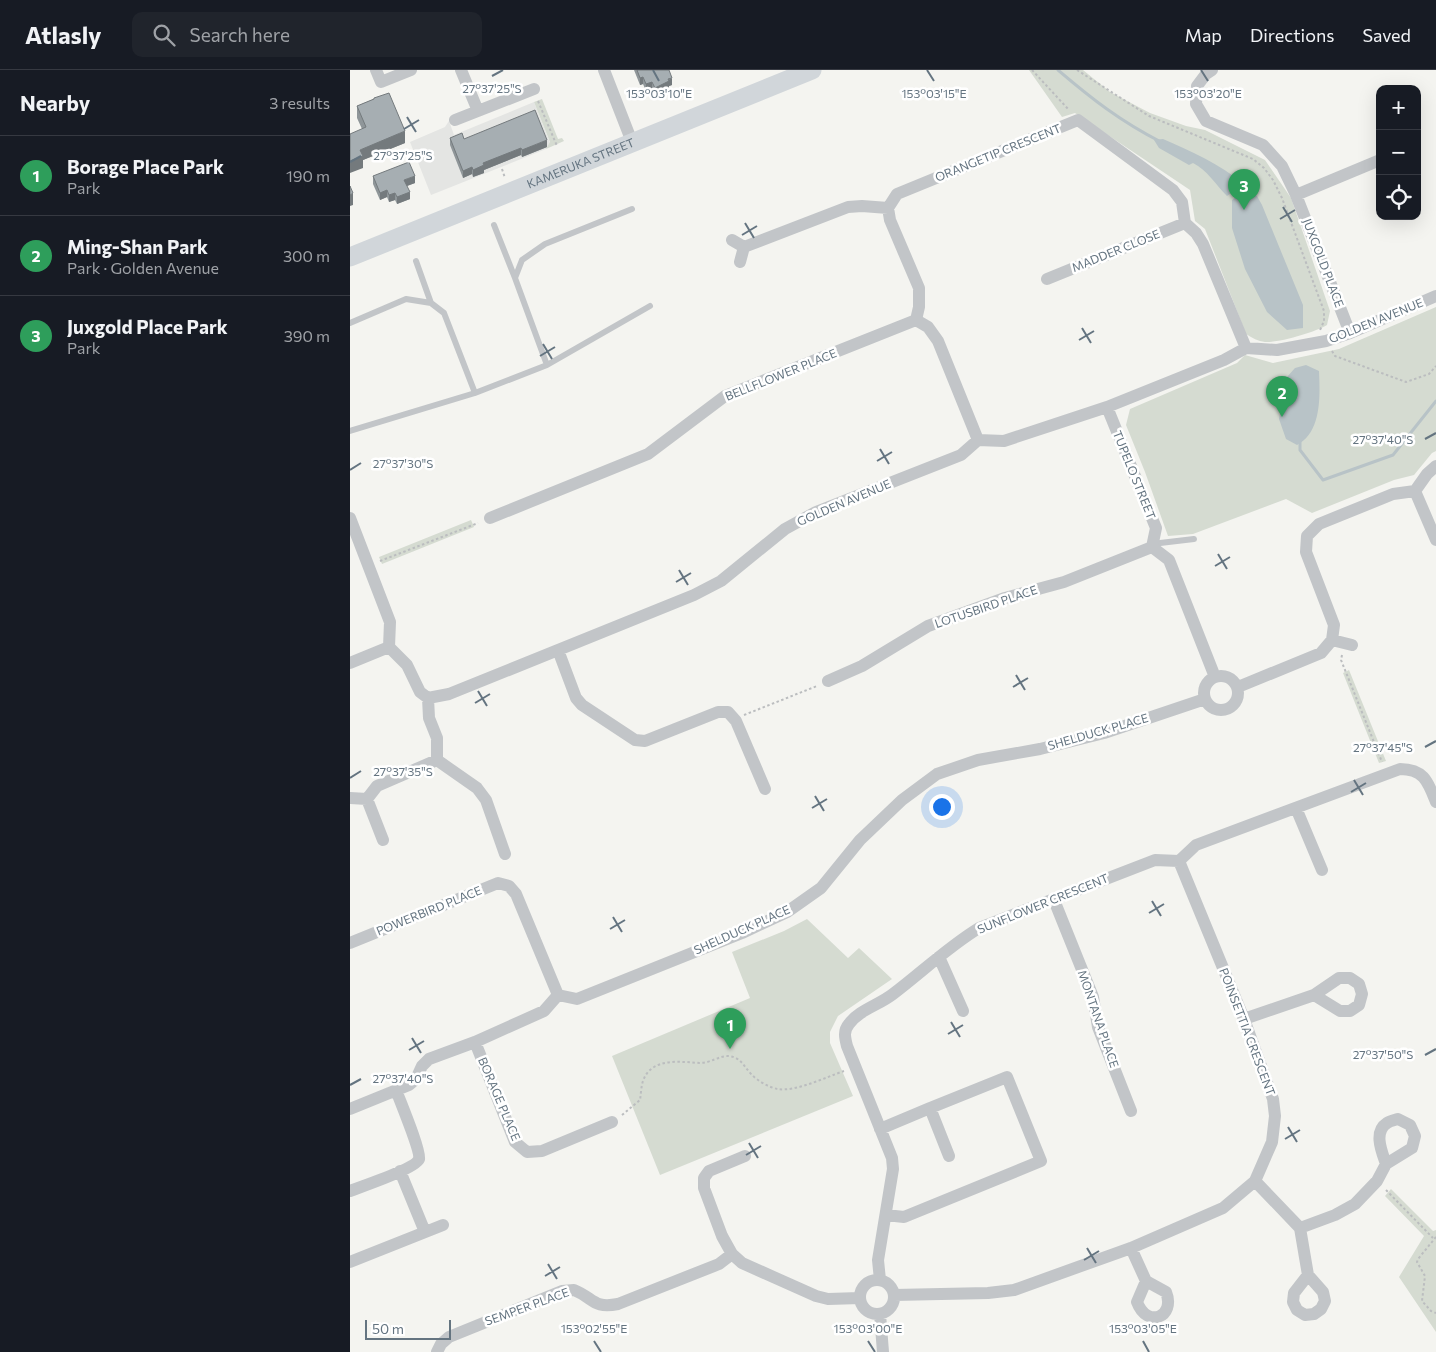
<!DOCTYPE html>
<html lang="en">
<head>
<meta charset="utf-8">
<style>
  :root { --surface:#171b24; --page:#20242c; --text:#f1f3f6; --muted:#9ea1a6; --line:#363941; --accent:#d93025 }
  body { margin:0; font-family:Commissioner,sans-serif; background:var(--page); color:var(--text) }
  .controls { position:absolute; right:15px; top:15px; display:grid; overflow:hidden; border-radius:10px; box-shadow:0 5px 20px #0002 }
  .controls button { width:45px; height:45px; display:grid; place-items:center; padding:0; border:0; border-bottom:1px solid var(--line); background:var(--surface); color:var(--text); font:25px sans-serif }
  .scale { position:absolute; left:15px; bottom:12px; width:86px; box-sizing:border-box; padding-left:5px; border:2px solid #647480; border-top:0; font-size:14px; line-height:18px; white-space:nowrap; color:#647480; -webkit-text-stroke:4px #fff; paint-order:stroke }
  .you { position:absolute; left:591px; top:736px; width:18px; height:18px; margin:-12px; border:4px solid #fff; border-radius:50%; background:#1a73e8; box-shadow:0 0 0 8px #1a73e833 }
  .badge { display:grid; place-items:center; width:32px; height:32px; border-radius:50%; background:var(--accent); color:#fff; font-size:16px; font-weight:700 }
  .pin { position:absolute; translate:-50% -41px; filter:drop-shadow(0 1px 2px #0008) }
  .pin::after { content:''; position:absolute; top:26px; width:18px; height:15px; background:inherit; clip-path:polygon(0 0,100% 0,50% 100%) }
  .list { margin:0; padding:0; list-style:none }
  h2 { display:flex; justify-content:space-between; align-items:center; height:65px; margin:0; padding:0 20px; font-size:21px }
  h2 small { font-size:16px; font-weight:400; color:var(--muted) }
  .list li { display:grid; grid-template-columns:32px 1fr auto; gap:15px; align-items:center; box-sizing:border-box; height:80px; padding:0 20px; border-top:1px solid var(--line) }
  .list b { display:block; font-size:19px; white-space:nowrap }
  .list p { margin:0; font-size:16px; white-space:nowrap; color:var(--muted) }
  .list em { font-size:16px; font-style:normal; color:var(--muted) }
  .icon { flex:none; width:28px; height:28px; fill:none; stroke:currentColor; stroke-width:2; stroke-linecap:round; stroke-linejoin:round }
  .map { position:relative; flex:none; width:1086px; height:1282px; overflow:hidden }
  header { display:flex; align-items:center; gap:30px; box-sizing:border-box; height:70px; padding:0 25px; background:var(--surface); border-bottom:1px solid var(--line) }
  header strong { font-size:24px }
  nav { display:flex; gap:28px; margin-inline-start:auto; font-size:18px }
  .search { width:350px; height:45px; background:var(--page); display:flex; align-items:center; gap:12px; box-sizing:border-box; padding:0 18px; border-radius:10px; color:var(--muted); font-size:19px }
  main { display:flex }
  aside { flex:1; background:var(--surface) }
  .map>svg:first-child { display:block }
  .built { fill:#e4e5e3 }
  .green { fill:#d5dbd1 }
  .water { fill:#b8c3c7 }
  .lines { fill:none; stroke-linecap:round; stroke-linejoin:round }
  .stream { stroke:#b8c3c7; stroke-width:3 }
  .path { stroke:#bbbdbf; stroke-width:2; stroke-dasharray:2.5 2.5; stroke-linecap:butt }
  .lane { stroke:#c2c5c8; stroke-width:6 }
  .street { stroke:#c2c5c8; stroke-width:12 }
  .secondary { stroke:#d1d6da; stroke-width:19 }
  .wall { fill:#8f9699 }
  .shaded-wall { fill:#747a7d }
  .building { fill:#a6aeb2; stroke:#747a7d }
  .ticks { fill:none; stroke:#647480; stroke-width:2 }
  .labels { text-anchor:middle; stroke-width:5; stroke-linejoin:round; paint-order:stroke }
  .street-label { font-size:12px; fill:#647480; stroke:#fff }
  .ticks-label { font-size:12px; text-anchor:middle; fill:#647480; stroke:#fff; stroke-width:5; stroke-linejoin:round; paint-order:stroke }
</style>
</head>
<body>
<header>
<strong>Atlasly</strong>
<div class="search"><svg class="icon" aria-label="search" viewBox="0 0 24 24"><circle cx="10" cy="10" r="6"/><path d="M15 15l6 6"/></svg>Search here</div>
<nav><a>Map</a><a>Directions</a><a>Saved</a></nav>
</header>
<main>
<aside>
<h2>Nearby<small>3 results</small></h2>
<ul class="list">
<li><span class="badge" style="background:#2e9e5b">1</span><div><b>Borage Place Park</b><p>Park</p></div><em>190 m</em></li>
<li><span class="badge" style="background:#2e9e5b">2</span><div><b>Ming-Shan Park</b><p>Park · Golden Avenue</p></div><em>300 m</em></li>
<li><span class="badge" style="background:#2e9e5b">3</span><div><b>Juxgold Place Park</b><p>Park</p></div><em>390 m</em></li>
</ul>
</aside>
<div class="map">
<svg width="1086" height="1282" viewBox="0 0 1086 1282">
  <rect width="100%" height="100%" fill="#f4f4f0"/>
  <!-- built -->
  <path class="built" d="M184,32l16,41 -4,6 -115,46 -21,-53 35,-15 4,-6 5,14z"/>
  <!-- green -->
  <path class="green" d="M679,0h54l27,22 40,21 36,13 19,4 60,30 26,38 39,113 -3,14c-11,7 -49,18 -62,17 -7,-1 -13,-4 -19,-8l-41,-105 -10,-8 -5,-31 -115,-77 -13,4z
    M192,29l16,40 4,-1 2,3 -18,8 4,-7 -16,-40z
    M1086,237v144l-4,2 -18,22 -20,5 -82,33 -26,-14 -93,35 -25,2 -23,-64 -19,-47 4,-16 107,-46 8,-8 28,8 66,-14z
    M121,450l3,7 -92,37 -3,-7z
    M999,600l37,91 -7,2 -36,-90z
    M457,849l41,39 11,-10 33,31 -54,37 -8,16v11l23,53 -193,79 -48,-119 138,-58 -18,-46 52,-21z
    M1041,1119l42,42 3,-1v102l-37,-55 25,-41 -39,-40z"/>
  <!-- water -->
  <path class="water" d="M813,69c27,12 58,25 80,45l-16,12c-11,-11 -20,-26 -34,-33l-4,2 -30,-17 -5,-8z
    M898,118l9,8 5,9 41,100v23l-16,2 -20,-18 -22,-43 -13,-41v-28z
    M956,295l13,6c1,24 3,61 -22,74l-11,-6 -7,-20 8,-42 8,-9z"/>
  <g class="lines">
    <!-- stream -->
    <path class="stream" d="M708,0c34,29 62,51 103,72
      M950,369v11l23,30 70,-25 43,-54"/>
    <!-- path -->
    <path class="path" d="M682,0l37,40
      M727,0l72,46 104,43 11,9 9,12 9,18 42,113v10l-4,9
      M188,31l19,45
      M152,99l3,9
      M982,281l3,5 71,26 23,-8 7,-8
      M30,491l98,-38
      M992,585l-1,5 41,102
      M394,645l73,-29
      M272,1045l18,-15c1,-6 1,-13 3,-19 6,-18 25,-20 41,-19 8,0 16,2 23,0 11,-3 18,-9 29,-4 7,4 10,11 16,17 6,6 18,13 26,14 18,3 48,-12 66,-18
      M1036,1120l47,48
      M1086,1167l-18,22 -1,3 8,14 -3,25 9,10 5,2"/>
    <!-- lane -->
    <path class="lane" d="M144,155l21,53
      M66,191l15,42
      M0,253l56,-24 25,4 13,10 31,80
      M197,295l-32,-87 7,-18 23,-16 87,-35
      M0,361l125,-38 72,-28 103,-59
      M802,477l8,-4 34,-4"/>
    <!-- street -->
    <path class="street" d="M26,0l5,12 30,-12
      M111,0l17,41
      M254,0l28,72
      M862,0l-6,4 -9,12 -1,18 10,17 57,24 19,21 14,29 54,138
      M105,50l79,-31
      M946,125l84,-35
      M382,170l12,7 -4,15
      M394,177l104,-40 14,-1 26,2
      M697,209l138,-56
      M757,337l49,121 -4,19 17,13 46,117
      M628,370l-40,-99 -10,-14 -12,-7 3,-13v-19l-29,-68 -2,-12 9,-14 181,-74 95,70 9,12 3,21 11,10 7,11 43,104
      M1065,421l21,49
      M0,448l40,104 -1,25 18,18 13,27 8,6 21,-4 245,-99 27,-14 64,-52 31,-17 145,-57 17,-15 26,1 103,-34 117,-47 22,-12 31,2 49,-9 24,-8 86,-37
      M140,448l158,-64 77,-58 191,-76
      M982,570l20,5
      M208,580l18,48 6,7 53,35 10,1 73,-29h10l8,9 29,68
      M0,593l39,-16
      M854 623a17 17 0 1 1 34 0a17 17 0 1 1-34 0Z
      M478,611l34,-15 66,-40 77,-28 59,-16 88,-35
      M888,617l83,-34 11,-13 2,-15 -28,-73 1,-16 12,-12 74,-30 22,-3 12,-17 9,-8
      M78,628l1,20 8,20v22l40,28 9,12 19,54
      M0,728l17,1 10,-13 60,-26
      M17,729l16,41
      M946,738l26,62
      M704,830l39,97 5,30 33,84
      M0,873l148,-60 11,3 7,8 42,101
      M589,887l24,54
      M894,949l70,-24 25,-17h11l9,6 3,10 -3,11 -9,6h-10l-26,-16
      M125,972l40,100 12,10 15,-1 70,-29
      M0,1039l59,-24 7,-6 6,-13 7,-7 46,-17 69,-31 14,-16 19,4 165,-66 45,-21 34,-24 39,-48 42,-40 35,-26 41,-14 62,-11 64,-16 101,-34
      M530,1059l50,-21
      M395,1086l-36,15 -5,7v10l18,48 10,18 10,9 74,33 12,3 32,-1
      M50,1101l25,61
      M905,1111l45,47 8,47 15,17 2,9 -4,8 -7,5 -9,1 -8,-5 -4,-8 1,-9 14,-18
      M0,1121c11,-4 66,-23 69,-32 2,-8 -19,-58 -23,-69
      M536,1145l18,2 137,-56 -34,-84 -77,31 19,48
      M950,1158l35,-13 20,-11 22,-23 9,-17 26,-16 3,-12 -5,-11 -12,-6c-3,1 -8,2 -11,4 -14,9 -5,29 -1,41
      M781,1178l15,33 20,11c10,25 -19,37 -29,10l9,-21
      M0,1192l93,-37
      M510 1227a17 17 0 1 1 34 0a17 17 0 1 1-34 0Z
      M530,1210l-2,-20 15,-91 -1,-11 -45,-112c-2,-8 -4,-15 2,-22 10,-14 30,-19 44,-30 29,-22 55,-47 86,-66l176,-68 24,1 17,-16 204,-76c24,0 28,13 36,33
      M544,1225l94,-2 26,-3 117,-42 92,-40 32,-27 17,-39 3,-26 -2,-17 -29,-80 -65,-158
      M530,1244l3,38
      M87,1282l4,-8 8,-7 113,-46 12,-1c20,8 19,19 44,14l101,-40 13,-10"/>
    <!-- secondary -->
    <path class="secondary" id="s1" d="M0,187l462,-187"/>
  </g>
  <!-- wall -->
  <path class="wall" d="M284,0h35l3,15 -3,1v3l-14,6 -3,-6 -6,2 -3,-7 -3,1z
    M24,28l31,45 -42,17v8l-1,-39 -5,-11v-12l17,-7z
    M100,68l14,1 83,8 -25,10 -1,-2 -37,15v3l-11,4 -1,-3 -9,4 -13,-33z
    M23,106l42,7 -8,3 3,13 -13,5 -2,-4 -6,2 -2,-5 -7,3 -7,-16z"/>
  <!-- shaded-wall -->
  <path class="shaded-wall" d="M293,7v7l-3,1v-7z
    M322,8v7l-3,1v3l-14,6v-7z
    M302,12v7l-6,2v-7z
    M55,61v12l-42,17v8l-13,5v-12l10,-11z
    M197,70v7l-25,10v-7z
    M171,78v7l-37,15v3l-11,4v-7l10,-7z
    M122,97v7l-9,4v-7z
    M65,106v7l-11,4v-7z
    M37,120v7l-7,3v-7z
    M60,122v7l-13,5v-7z
    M3,123v12l-3,1v-11z
    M45,123v7l-6,2v-7z"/>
  <!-- building -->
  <path class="building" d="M287,0h32l3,8 -4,1 1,2 -14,7 -3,-6 -6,2 -3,-7 -3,1z
    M39,23l16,38 -45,19 3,6 -13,5v-27l16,-7 -9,-21 17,-7v-1z
    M185,40l12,30 -25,10 -1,-2 -38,15 1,2 -11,5 -1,-3 -9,4 -13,-33 12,-5 2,6z
    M59,92l6,14 -11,4 6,12 -13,5 -2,-4 -6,2 -2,-5 -7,3 -7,-17z
    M0,116l3,7 -3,2z"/>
  <!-- ticks -->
  <path class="ticks" d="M303,0l6,11M577,0l7,11M851,0l7,11M142,6l11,-6M57,47l9,15M54,59l15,-9M0,92l11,-6M933,137l9,15M930,149l15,-9M395,153l9,15M392,165l15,-9M732,258l9,15M729,270l15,-9M193,274l9,15M190,286l15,-9M1075,369l11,-6M530,379l9,15M527,391l15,-9M0,400l11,-7M868,484l9,15M865,496l15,-9M329,500l9,15M326,512l15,-9M666,605l9,15M663,617l15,-9M128,621l9,15M125,633l15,-9M1075,677l11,-6M0,708l11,-7M1004,710l9,15M1001,722l15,-9M465,726l9,15M462,738l15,-9M802,831l9,15M799,843l15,-9M263,847l9,15M260,859l15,-9M601,952l9,15M598,964l15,-9M62,968l9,15M59,980l15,-9M1075,985l11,-6M0,1015l11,-6M938,1057l9,15M935,1069l15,-9M399,1073l9,15M396,1085l15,-9M737,1178l9,15M734,1190l15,-9M198,1194l9,15M195,1206l15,-9M244,1271l7,11M518,1271l7,11M793,1271l6,11"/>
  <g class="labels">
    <!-- street labels -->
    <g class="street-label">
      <text transform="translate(648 83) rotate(-22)" y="4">ORANGETIP CRESCENT</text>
      <text dy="4" stroke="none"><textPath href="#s1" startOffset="249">KAMERUKA STREET</textPath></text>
      <text transform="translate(766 181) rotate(-22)" y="4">MADDER CLOSE</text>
      <text transform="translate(973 193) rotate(69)" y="4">JUXGOLD PLACE</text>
      <text transform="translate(1026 251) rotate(-22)" y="4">GOLDEN AVENUE</text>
      <text transform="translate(431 305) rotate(-22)" y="4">BELLFLOWER PLACE</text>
      <text transform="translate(784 405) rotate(68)" y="4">TUPELO STREET</text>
      <text transform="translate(494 433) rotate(-23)" y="4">GOLDEN AVENUE</text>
      <text transform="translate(636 537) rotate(-19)" y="4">LOTUSBIRD PLACE</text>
      <text transform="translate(748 662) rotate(-16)" y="4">SHELDUCK PLACE</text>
      <text transform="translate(693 834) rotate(-22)" y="4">SUNFLOWER CRESCENT</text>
      <text transform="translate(79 841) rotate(-22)" y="4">POWERBIRD PLACE</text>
      <text transform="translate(392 860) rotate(-24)" y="4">SHELDUCK PLACE</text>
      <text transform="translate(748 949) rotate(71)" y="4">MONTANA PLACE</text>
      <text transform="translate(897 962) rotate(69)" y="4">POINSETTIA CRESCENT</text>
      <text transform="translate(149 1029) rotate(67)" y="4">BORAGE PLACE</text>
      <text transform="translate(177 1237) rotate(-20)" y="4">SEMPER PLACE</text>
    </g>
  </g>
  <g class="ticks-label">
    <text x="142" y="23">27°37'25"S</text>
    <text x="309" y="28">153°03'10"E</text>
    <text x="584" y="28">153°03'15"E</text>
    <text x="858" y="28">153°03'20"E</text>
    <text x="53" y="90">27°37'25"S</text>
    <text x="1033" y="374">27°37'40"S</text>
    <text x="53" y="398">27°37'30"S</text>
    <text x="1033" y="682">27°37'45"S</text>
    <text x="53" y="706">27°37'35"S</text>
    <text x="1033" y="989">27°37'50"S</text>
    <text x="53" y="1013">27°37'40"S</text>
    <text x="244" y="1263">153°02'55"E</text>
    <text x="518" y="1263">153°03'00"E</text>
    <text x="793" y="1263">153°03'05"E</text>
  </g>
</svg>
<div class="controls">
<button>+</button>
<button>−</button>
<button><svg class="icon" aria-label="locate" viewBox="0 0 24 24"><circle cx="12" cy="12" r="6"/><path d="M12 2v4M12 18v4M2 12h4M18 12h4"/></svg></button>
</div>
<div class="scale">50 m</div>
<div class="you"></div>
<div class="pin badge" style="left:380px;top:979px;background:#2e9e5b">1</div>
<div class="pin badge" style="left:932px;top:347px;background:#2e9e5b">2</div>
<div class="pin badge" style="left:894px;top:140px;background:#2e9e5b">3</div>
</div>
</main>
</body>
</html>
